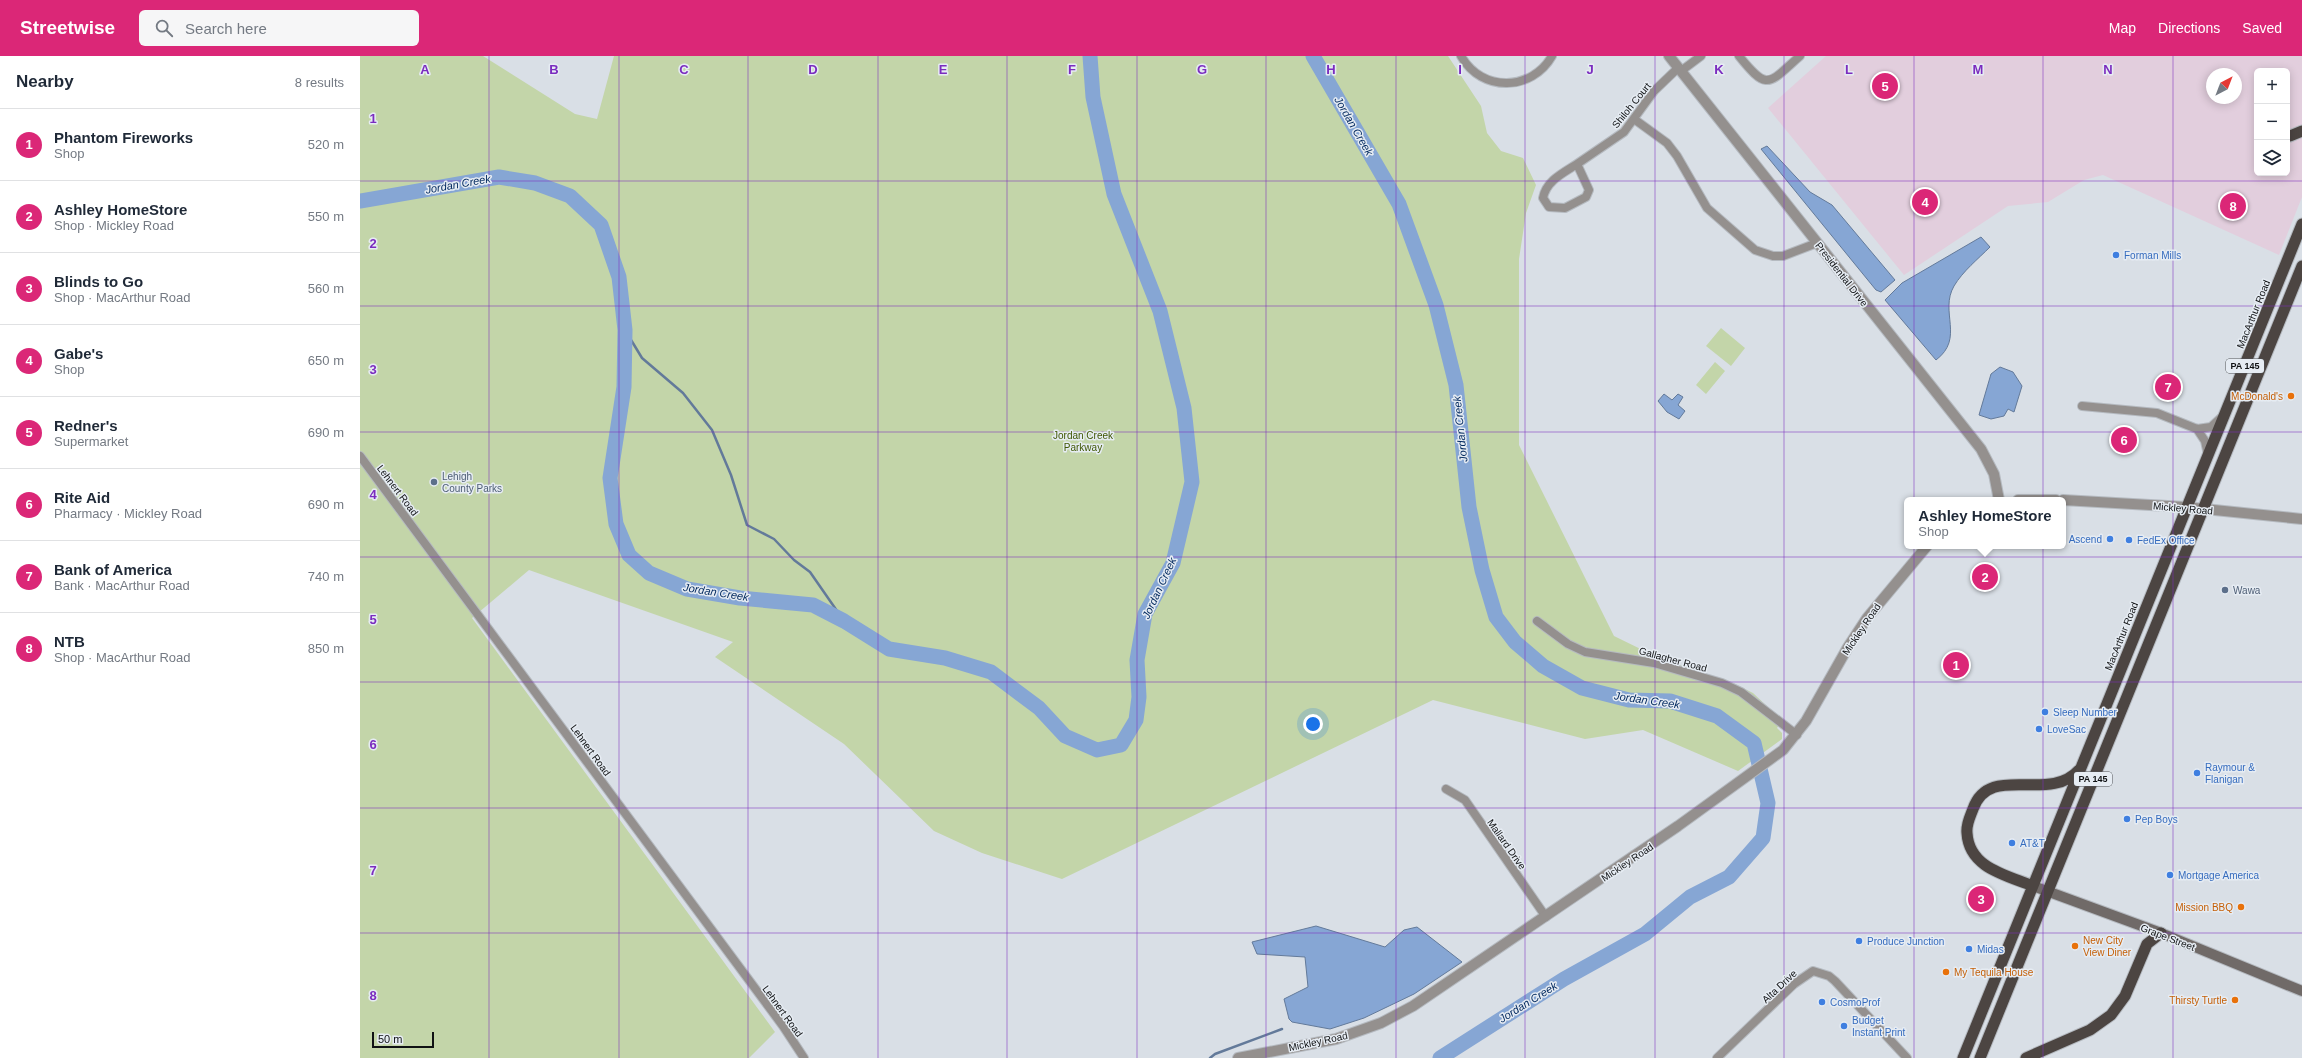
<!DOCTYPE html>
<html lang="en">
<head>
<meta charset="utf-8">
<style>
  :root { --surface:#fff; --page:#f6f6f7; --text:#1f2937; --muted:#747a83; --line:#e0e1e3; --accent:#db2777 }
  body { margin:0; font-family:Helvetica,sans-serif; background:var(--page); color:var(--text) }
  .controls { position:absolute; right:12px; top:12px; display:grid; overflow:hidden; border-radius:6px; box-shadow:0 2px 10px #0003 }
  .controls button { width:36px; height:36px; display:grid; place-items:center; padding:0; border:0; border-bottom:1px solid var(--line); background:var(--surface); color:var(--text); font:20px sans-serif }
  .compass { position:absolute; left:1846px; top:12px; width:36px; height:36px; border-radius:50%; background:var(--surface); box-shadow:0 2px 10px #0003; rotate:42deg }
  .scale { position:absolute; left:12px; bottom:10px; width:62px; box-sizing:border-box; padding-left:4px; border:2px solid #101214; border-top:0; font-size:11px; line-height:14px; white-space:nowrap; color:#101214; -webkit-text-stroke:3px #e6ecf3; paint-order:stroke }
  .you { position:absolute; left:953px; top:668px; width:14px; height:14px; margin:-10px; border:3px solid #fff; border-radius:50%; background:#1a73e8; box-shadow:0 0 0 6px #1a73e833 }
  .badge { display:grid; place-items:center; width:26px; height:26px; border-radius:50%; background:var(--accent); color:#fff; font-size:13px; font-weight:700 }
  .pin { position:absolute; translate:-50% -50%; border:2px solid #fff; box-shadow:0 1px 4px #0006 }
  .popup { position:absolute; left:1544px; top:441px; width:162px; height:52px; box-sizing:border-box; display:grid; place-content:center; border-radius:6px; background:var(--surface); filter:drop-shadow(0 1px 3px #0005); font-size:13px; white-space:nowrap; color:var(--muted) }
  .popup b { font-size:15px; color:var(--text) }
  .popup::after { content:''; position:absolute; left:50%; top:100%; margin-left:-8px; border:8px solid transparent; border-top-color:var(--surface) }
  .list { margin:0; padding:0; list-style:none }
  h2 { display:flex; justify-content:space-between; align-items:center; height:52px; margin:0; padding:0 16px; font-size:17px }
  h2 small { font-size:13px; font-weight:400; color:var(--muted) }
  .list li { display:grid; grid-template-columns:26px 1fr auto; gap:12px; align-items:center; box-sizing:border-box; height:72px; padding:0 16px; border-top:1px solid var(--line) }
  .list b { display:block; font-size:15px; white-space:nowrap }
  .list p { margin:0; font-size:13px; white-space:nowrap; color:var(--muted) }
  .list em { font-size:13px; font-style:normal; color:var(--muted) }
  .icon { flex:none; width:22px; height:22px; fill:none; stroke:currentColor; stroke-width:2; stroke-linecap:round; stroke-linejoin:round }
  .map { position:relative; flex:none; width:1942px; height:1002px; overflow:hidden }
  header { display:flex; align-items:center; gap:24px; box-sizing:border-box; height:56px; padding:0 20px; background:var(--accent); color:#fff }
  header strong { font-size:19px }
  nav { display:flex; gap:22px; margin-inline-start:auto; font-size:14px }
  .search { width:280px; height:36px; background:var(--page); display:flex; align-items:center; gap:10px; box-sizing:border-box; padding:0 14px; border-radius:6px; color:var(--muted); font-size:15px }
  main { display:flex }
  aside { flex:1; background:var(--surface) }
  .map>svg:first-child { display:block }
  .commercial { fill:#e2cedd; fill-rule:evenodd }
  .green { fill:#c3d5a9 }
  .water { fill:#86a6d4; stroke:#637a9a }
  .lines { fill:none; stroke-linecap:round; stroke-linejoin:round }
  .stream { stroke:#637a9a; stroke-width:2.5 }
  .river { stroke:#86a6d4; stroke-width:15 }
  .minor-casing { stroke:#b5bac0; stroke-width:10 }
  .tertiary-casing { stroke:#b5bac0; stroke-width:12 }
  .secondary-casing { stroke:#b5bac0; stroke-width:12 }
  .trunk-casing { stroke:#b5bac0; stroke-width:13 }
  .minor { stroke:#94908e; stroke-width:8 }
  .tertiary { stroke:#94908e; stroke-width:10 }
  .secondary { stroke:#706a68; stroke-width:10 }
  .trunk { stroke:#4c4542; stroke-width:11 }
  .grid { fill:none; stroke:#7b2cbf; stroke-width:1; stroke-opacity:0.55 }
  .shop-dot { fill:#3f7fe0; stroke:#e6ecf3; stroke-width:1.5 }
  .food-dot { fill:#e8710a; stroke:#e6ecf3; stroke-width:1.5 }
  .service-dot { fill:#5c6f8a; stroke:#e6ecf3; stroke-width:1.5 }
  .labels { text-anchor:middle; stroke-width:3; stroke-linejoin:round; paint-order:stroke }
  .shield { fill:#e6ecf3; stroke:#505357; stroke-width:1 }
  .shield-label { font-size:9px; font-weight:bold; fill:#101214 }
  .street-label { font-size:10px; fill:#101214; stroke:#e6ecf3 }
  .shop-label { font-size:10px; fill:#366cbe; stroke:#e6ecf3; text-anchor:start }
  .food-label { font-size:10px; fill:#c56008; stroke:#e6ecf3; text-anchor:end }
  .park-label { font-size:10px; fill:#3f5702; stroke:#e6ecf3 }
  .service-label { font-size:10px; fill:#4e5e75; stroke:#e6ecf3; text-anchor:start }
  .water-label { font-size:11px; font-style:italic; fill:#00285e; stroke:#e6ecf3 }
  .grid-label { font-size:13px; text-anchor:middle; font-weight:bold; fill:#7b2cbf; stroke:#e6ecf3; stroke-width:3; stroke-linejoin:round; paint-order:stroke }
</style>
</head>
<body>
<header>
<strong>Streetwise</strong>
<div class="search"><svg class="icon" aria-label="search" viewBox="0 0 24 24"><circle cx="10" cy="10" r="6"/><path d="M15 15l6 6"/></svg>Search here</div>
<nav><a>Map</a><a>Directions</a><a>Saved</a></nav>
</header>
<main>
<aside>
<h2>Nearby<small>8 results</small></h2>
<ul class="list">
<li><span class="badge">1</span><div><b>Phantom Fireworks</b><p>Shop</p></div><em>520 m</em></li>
<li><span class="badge">2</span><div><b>Ashley HomeStore</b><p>Shop · Mickley Road</p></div><em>550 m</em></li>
<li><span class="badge">3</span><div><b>Blinds to Go</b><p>Shop · MacArthur Road</p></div><em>560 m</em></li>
<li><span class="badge">4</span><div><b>Gabe's</b><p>Shop</p></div><em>650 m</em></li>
<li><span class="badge">5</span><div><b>Redner's</b><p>Supermarket</p></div><em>690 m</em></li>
<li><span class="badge">6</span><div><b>Rite Aid</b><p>Pharmacy · Mickley Road</p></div><em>690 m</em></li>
<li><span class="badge">7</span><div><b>Bank of America</b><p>Bank · MacArthur Road</p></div><em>740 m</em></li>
<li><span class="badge">8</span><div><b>NTB</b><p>Shop · MacArthur Road</p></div><em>850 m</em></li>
</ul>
</aside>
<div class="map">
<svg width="1942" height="1002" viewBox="0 0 1942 1002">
  <rect width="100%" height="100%" fill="#d9dfe6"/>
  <!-- commercial -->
  <path class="commercial" d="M1466,0h476v141l-23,58 -176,-80 -19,5 -36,22 -40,4 -104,69 -136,-167zM1897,15h30v102h-30zM1852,18h24v24h-24z"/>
  <!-- green -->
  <path class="green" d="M0,0h123l92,58 22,5 17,-63h834l33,50 6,27 14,18 22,7 13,27 -10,28 -7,46v186l95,191 47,23 72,24 20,10 29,27 -5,8 5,5v6l-44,32 -95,-41 -58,9 -152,-39 -371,179 -80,-26 -48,-22 -90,-87 -129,-87 18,-15 -204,-72 -57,48 303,414 -26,26h-389z
    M1361,272l24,20 -14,18 -25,-20z
    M1355,306l10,9 -19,23 -10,-9z"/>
  <!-- water -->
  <path class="water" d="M1407,90l43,46 22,13 63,75 -14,12 -5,-2 -115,-141z
    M1621,181l9,10c-12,12 -27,24 -36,39 -15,26 11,52 -18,74l-51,-60 17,-17z
    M1640,311l13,5 9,14 -8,26 -6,-3 -4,7 -13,3 -12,-4 12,-41z
    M1304,338l8,6 6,-6 5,3 -5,8 7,6 -6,8 -12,-7 -9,-11z
    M956,870l69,21 19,-17 13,-3 45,35 -48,32 -50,24 -34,11 -38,-7 -3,-3 -5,-20 24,-12 -3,-30 -48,-3 -5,-12z"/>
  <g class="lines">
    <!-- stream -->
    <path class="stream" d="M265,274l17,28 41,35 29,37 19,45 16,50 27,14 20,21 16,12 34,49
      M850,1002l5,-4 67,-25"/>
    <!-- river -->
    <path class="river" d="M953,0l86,148 37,101 20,80 13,122 13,63 14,47 19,25 28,24 39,22 47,12 41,1 47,15 37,27 14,60 -5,35 -34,39 -39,20 -45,37 -81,45 -124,79
      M0,145l139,-24 36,6 35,13 31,29 18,52 6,53 -1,57 -14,91 6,46 13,31 20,18 38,16 53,9 73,7 31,16 45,28 56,9 46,14 48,36 26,28 32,14 24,-5 15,-25 3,-23 -2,-37 8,-46 28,-51 19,-81 -8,-74 -24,-97 -46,-117 -21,-97 -3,-41"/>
    <defs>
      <path id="minor" d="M1101,0c21,37 71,35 91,0
        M1379,0c29,36 29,28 61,0
        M1321,15l20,-15
        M1274,63l33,24 10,13 30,52 48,42 18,6h10l34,-13
        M1217,108l47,-32 30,-41 24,-23
        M1217,108l12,26 -3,7 -21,11 -16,-1 -6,-9c3,-17 20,-25 34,-34z
        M1722,350l75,7 40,16 14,-2 12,-11
        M1837,373l8,12 3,14
        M0,400l423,570 21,32
        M1177,565l31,23 17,8 69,11 68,20 19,9 56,43
        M1086,733l19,11 81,117
        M1357,1002l77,-74 19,-13 16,5 6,5 72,77"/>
      <path id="tertiary" d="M1309,0l312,393 13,25 5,26
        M1658,444h38
        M1703,444l122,7 117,12
        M878,1002l98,-19 45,-16 32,-17 265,-180 105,-76 23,-29 42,-74 19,-29 60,-72"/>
      <path id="secondary" d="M1673,830l128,47 141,58"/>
      <path id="trunk" d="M1930,80l12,-5
        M1673,830c-27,-11 -64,-18 -66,-53 -1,-9 3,-16 6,-24 16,-47 76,-5 106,-39
        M1603,1002l339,-834
        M1620,1002l322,-792
        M1666,1002l64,-28 21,-15 14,-19 22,-52 14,-11"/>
    </defs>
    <!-- minor casing -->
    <use href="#minor" class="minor-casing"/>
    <!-- tertiary casing -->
    <use href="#tertiary" class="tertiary-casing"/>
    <!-- secondary casing -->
    <use href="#secondary" class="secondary-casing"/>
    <!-- trunk casing -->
    <use href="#trunk" class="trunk-casing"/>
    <!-- minor -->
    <use href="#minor" class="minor"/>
    <!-- tertiary -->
    <use href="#tertiary" class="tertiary"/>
    <!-- secondary -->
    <use href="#secondary" class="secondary"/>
    <!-- trunk -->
    <use href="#trunk" class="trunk"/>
  </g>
  <!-- grid -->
  <path class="grid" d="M129,0v1002M259,0v1002M388,0v1002M518,0v1002M647,0v1002M777,0v1002M906,0v1002M1036,0v1002M1165,0v1002M1295,0v1002M1424,0v1002M1554,0v1002M1683,0v1002M1813,0v1002M0,125h1942M0,250h1942M0,376h1942M0,501h1942M0,626h1942M0,752h1942M0,877h1942"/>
  <!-- markers -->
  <g class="shop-dot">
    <circle cx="1756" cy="199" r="4"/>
    <circle cx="1750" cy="483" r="4"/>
    <circle cx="1769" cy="484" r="4"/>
    <circle cx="1685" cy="656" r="4"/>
    <circle cx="1679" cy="673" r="4"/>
    <circle cx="1837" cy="717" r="4"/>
    <circle cx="1767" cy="763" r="4"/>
    <circle cx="1652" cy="787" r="4"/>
    <circle cx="1810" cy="819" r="4"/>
    <circle cx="1499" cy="885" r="4"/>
    <circle cx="1609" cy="893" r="4"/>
    <circle cx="1462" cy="946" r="4"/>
    <circle cx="1484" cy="970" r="4"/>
  </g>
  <g class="food-dot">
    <circle cx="1931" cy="340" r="4"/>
    <circle cx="1881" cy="851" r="4"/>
    <circle cx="1715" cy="890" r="4"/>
    <circle cx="1586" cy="916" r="4"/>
    <circle cx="1875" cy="944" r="4"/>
  </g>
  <g class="service-dot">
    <circle cx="74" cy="426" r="4"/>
    <circle cx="1865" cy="534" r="4"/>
  </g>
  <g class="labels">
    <!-- shield labels -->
    <g class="shield">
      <rect x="1866" y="303" width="38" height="14" rx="3"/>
      <rect x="1714" y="716" width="38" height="14" rx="3"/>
    </g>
    <g class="shield-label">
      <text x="1885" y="313">PA 145</text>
      <text x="1733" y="726">PA 145</text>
    </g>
    <!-- street labels -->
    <g class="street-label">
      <text transform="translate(1271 49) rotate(-51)" y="4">Shiloh Court</text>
      <text transform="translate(1482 218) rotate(52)" y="4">Presidential Drive</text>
      <text transform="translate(1893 258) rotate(-68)" y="4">MacArthur Road</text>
      <text transform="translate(38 434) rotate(53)" y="4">Lehnert Road</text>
      <text transform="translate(1823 452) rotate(5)" y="4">Mickley Road</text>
      <text transform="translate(1501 573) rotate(-56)" y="4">Mickley Road</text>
      <text transform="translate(1761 580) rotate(-68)" y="4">MacArthur Road</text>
      <text transform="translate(1313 603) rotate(15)" y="4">Gallagher Road</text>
      <text transform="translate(231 694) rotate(54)" y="4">Lehnert Road</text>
      <text transform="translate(1147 788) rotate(55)" y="4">Mallard Drive</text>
      <text transform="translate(1267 806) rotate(-34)" y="4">Mickley Road</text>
      <text transform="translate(1808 881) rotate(21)" y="4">Grape Street</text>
      <text transform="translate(1419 930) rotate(-43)" y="4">Alta Drive</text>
      <text transform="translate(423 955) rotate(54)" y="4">Lehnert Road</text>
      <text transform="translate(958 985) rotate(-12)" y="4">Mickley Road</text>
    </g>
    <!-- shop labels -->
    <g class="shop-label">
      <text x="1764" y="203">Forman Mills</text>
      <text x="1742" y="487" text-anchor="end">Ascend</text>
      <text x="1777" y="488">FedEx Office</text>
      <text x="1693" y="660">Sleep Number</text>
      <text x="1687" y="677">LoveSac</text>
      <text x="1845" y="715">Raymour &amp;<tspan x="1845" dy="12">Flanigan</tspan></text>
      <text x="1775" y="767">Pep Boys</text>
      <text x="1660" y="791">AT&amp;T</text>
      <text x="1818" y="823">Mortgage America</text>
      <text x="1507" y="889">Produce Junction</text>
      <text x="1617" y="897">Midas</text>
      <text x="1470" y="950">CosmoProf</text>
      <text x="1492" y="968">Budget<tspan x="1492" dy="12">Instant Print</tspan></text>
    </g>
    <!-- food labels -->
    <g class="food-label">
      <text x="1923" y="344">McDonald's</text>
      <text x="1873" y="855">Mission BBQ</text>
      <text x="1723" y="888" text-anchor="start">New City<tspan x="1723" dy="12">View Diner</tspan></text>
      <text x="1594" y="920" text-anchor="start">My Tequila House</text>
      <text x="1867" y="948">Thirsty Turtle</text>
    </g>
    <!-- park labels -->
    <g class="park-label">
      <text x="723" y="383">Jordan Creek<tspan x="723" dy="12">Parkway</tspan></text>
    </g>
    <!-- service labels -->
    <g class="service-label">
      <text x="82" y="424">Lehigh<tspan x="82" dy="12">County Parks</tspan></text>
      <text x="1873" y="538">Wawa</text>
    </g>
    <!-- water labels -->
    <g class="water-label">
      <text transform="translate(994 70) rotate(60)" y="4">Jordan Creek</text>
      <text transform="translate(98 128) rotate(-10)" y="4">Jordan Creek</text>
      <text transform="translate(1100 373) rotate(-96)" y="4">Jordan Creek</text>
      <text transform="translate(799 532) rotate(-65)" y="4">Jordan Creek</text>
      <text transform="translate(356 536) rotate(9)" y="4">Jordan Creek</text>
      <text transform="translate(1287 644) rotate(8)" y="4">Jordan Creek</text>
      <text transform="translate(1168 946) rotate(-32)" y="4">Jordan Creek</text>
    </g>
  </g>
  <g class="grid-label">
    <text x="65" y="18">A</text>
    <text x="194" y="18">B</text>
    <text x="324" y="18">C</text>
    <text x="453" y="18">D</text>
    <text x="583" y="18">E</text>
    <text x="712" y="18">F</text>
    <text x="842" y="18">G</text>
    <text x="971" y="18">H</text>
    <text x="1100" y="18">I</text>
    <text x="1230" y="18">J</text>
    <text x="1359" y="18">K</text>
    <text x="1489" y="18">L</text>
    <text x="1618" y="18">M</text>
    <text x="1748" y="18">N</text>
    <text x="13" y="67">1</text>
    <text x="13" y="192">2</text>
    <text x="13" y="318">3</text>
    <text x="13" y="443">4</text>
    <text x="13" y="568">5</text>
    <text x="13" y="693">6</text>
    <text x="13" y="819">7</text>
    <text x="13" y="944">8</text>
  </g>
</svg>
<div class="controls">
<button>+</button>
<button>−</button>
<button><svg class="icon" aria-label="layers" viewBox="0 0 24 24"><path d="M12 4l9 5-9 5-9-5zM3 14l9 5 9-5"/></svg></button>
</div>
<svg class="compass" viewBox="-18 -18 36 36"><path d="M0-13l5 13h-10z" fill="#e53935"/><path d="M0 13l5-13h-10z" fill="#747a83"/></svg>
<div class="scale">50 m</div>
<div class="you"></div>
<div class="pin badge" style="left:1596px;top:609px">1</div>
<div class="pin badge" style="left:1625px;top:521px">2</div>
<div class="popup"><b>Ashley HomeStore</b>Shop</div>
<div class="pin badge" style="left:1621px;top:843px">3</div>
<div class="pin badge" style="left:1565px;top:146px">4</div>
<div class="pin badge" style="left:1525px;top:30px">5</div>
<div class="pin badge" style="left:1764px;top:384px">6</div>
<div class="pin badge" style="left:1808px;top:331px">7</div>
<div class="pin badge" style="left:1873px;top:150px">8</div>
</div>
</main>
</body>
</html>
